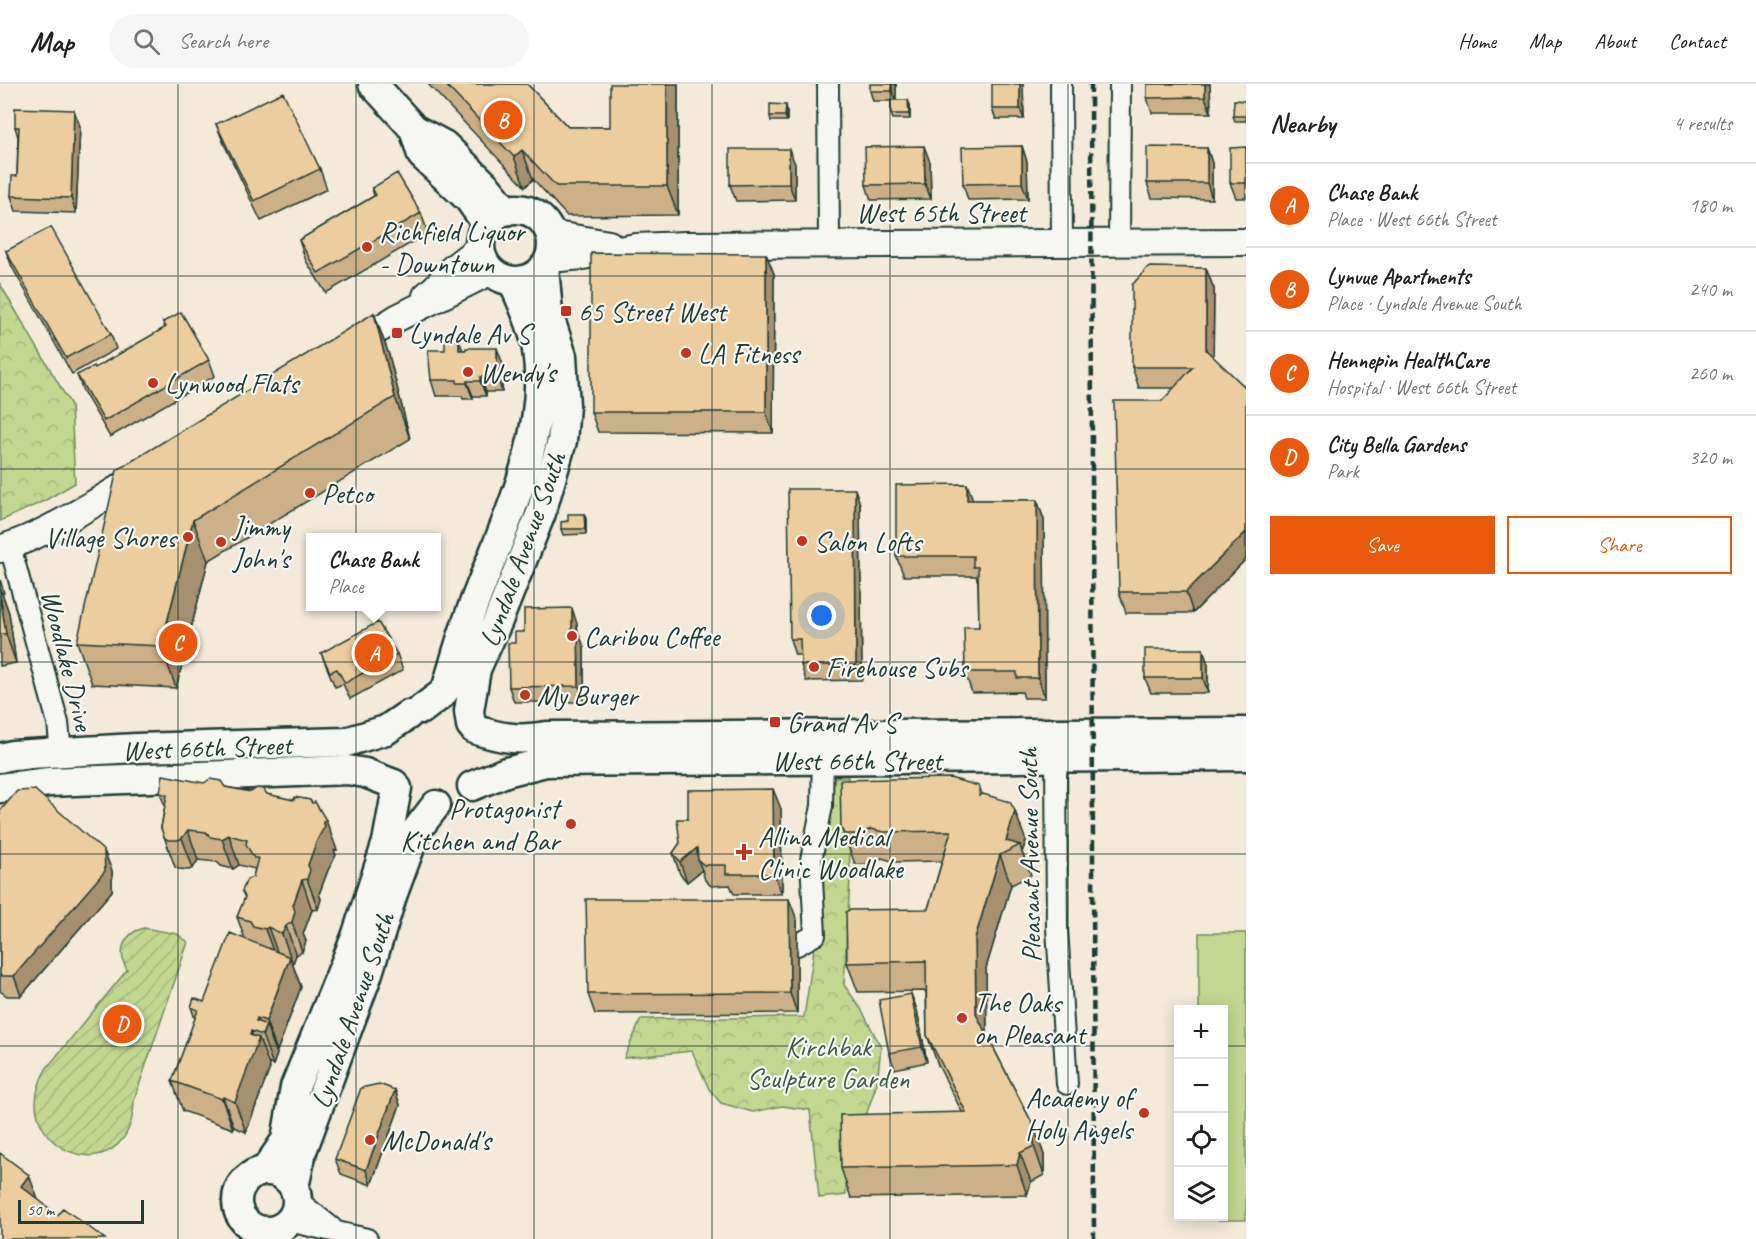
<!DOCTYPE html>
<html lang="en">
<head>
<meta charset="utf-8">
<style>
  :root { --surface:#fff; --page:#f6f6f6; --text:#202124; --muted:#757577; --line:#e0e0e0; --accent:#ea580c }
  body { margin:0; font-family:Caveat,sans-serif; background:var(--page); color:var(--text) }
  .controls { position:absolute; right:18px; bottom:18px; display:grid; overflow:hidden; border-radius:0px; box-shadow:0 3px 15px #0003 }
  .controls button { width:54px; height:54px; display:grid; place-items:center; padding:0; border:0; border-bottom:2px solid var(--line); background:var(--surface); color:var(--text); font:30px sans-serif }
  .scale { position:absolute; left:18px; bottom:15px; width:126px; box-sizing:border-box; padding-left:6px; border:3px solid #1f3d34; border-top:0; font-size:16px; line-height:21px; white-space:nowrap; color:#1f3d34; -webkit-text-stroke:4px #f6f6f2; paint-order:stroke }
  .you { position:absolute; left:822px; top:532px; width:21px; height:21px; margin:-15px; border:4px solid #fff; border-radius:50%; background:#1a73e8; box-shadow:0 0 0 9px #1a73e833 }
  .badge { display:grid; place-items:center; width:39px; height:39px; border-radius:50%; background:var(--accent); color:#fff; font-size:20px; font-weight:700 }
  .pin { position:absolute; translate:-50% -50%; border:3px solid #fff; box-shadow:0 2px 6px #0006 }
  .popup { position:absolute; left:306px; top:449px; width:135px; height:78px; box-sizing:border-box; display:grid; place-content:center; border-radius:0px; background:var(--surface); filter:drop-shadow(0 2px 4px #0005); font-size:20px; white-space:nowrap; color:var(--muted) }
  .popup b { font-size:22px; color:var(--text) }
  .popup::after { content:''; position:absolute; left:50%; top:100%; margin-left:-12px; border:12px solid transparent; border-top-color:var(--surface) }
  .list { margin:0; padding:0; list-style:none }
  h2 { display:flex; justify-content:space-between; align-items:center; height:78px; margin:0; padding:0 24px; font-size:26px }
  h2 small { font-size:20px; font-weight:400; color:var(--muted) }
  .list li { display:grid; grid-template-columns:39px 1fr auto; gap:18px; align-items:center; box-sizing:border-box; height:84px; padding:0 24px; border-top:2px solid var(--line) }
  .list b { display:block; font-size:22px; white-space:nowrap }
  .list p { margin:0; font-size:20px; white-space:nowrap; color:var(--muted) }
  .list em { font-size:20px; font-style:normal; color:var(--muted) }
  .actions { display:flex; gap:12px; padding:18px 24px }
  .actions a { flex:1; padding:14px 0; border:2px solid var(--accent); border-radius:0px; text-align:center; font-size:21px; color:var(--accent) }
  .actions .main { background:var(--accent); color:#fff }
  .icon { flex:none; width:33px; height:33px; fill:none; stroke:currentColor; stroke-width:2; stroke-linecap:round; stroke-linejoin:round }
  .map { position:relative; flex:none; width:1246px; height:1155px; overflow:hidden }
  header { display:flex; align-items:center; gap:36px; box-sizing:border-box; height:84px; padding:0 30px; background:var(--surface); border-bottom:2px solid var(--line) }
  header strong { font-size:28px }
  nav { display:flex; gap:33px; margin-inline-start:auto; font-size:21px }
  .search { width:420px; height:54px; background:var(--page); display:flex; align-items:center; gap:15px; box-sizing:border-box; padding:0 21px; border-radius:33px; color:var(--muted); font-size:22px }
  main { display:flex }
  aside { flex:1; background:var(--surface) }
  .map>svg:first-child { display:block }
  .park { fill:url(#park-crowns); stroke:#708a62; stroke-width:1.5 }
  .garden { fill:url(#garden-furrows); stroke:#708a62; stroke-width:1.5 }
  .pitch { fill:#c2d88f; stroke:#708a62; stroke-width:1.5 }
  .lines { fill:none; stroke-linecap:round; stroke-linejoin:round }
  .minor-casing { stroke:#1f3d34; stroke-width:24 }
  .tertiary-casing { stroke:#1f3d34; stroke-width:30 }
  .secondary-casing { stroke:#1f3d34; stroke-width:33 }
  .minor { stroke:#f6f6f2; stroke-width:20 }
  .tertiary { stroke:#f6f6f2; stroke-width:26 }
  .secondary { stroke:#f6f6f2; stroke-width:28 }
  .rail { stroke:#1f3d34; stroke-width:4.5; stroke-dasharray:9 4.5; stroke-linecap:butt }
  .wall { fill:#cbb088; stroke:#1f3d34; stroke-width:1.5 }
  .shaded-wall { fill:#a5906f; stroke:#1f3d34; stroke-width:1.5 }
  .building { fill:#eccd9e; stroke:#1f3d34; stroke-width:1.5 }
  .grid { fill:none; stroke:#1f3d34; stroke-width:1.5; stroke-opacity:0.55 }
  .poi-dot { fill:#c8321e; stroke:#f6f6f2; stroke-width:2 }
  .labels { text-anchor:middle; stroke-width:4.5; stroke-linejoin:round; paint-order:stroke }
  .street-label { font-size:28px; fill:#1f3d34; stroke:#f6f6f2 }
  .poi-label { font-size:28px; fill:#1f3d34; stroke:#f6f6f2; text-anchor:start }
  .park-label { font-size:28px; fill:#405c46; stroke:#f6f6f2 }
</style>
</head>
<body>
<header>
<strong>Map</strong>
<div class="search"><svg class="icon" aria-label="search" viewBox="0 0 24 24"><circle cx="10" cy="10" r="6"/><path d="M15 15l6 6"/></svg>Search here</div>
<nav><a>Home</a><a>Map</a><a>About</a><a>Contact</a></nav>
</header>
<main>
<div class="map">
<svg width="1246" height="1155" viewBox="0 0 1246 1155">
  <defs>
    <pattern id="park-crowns" width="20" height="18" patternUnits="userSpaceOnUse" patternTransform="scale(1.5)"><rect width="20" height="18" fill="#c2d88f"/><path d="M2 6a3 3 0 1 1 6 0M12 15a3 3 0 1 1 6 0" fill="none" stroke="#a6ba7c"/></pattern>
    <pattern id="garden-furrows" width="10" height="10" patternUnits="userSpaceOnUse" patternTransform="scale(1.5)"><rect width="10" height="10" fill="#c2d88f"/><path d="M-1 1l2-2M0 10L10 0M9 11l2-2" fill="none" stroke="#a6ba7c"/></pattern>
  </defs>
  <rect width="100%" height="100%" fill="#f3ead9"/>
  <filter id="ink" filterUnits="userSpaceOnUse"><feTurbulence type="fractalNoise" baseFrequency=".0167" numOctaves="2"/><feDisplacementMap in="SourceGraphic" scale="12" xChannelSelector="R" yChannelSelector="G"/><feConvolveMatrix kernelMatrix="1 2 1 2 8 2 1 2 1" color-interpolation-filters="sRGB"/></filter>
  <g filter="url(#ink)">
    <!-- park -->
    <path class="park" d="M0,200l71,121 4,78 -31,18 -44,20z
      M831,693h17l2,102 -6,106 17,24 20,38 -4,36 -11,32 -20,22v58l-27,3 -9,-88 -28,-4 -29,6 -32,-9 -12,-14 -17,-38 -68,7 17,-39 163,-2 9,-60z"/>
    <!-- garden -->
    <path class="garden" d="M144,844l33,6 11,8 -54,158c-3,100 -134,50 -88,-31l81,-99c-10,-18 -4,-37 17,-42z"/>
    <!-- pitch -->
    <path class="pitch" d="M1199,849h47v287h-47v-3l25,-1v-206l-25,-1z"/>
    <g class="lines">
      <defs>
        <path id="minor" d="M828,0l1,160
          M1061,0l1,159
          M1119,159l1,-159
          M10,462l48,177 3,29
          M1056,664l1,180 10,156
          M797,861l18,-10 -4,-75 11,-54 1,-57
          M297,1116l35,28
          M289,1137l78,18"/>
        <path id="tertiary" d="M550,150l59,10
          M549,175l34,-3 53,-9 49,-2 561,-3
          M426,212l10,-9 17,-19 27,-21
          M351,263l46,-29 94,-47
          M0,465c51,-16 97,-48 143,-75"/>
        <path id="secondary" d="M373,0l41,45 30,16 41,40 21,26
          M414,45l8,26 47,44 18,25
          M480 161a36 36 0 1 1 72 0a36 36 0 1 1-72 0Z
          M422,625l20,-15 5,-7c7,-23 13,-47 22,-70 29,-82 82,-177 68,-267 -3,-23 -15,-47 -24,-69
          M471,641l-2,-14 7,-42 21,-46 44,-110 21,-72 3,-35 -3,-50 -14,-43 -4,-46
          M474,645c26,9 45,12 73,7l699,-4
          M0,674l12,-3 124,-7 210,-6 40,-12 22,-15
          M472,702l34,-14 40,-10 700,-6
          M0,704l49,-6 299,-12 17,3 29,11
          M265,1087l21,-31 9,-53 61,-150 31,-95 10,-54
          M237 1117a30 30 0 1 1 60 0a30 30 0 1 1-60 0Z
          M294,1103l8,-36 65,-175 25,-80 24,-65 20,-26"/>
      </defs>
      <!-- minor casing -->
      <use href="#minor" class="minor-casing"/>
      <!-- tertiary casing -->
      <use href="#tertiary" class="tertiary-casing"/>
      <!-- secondary casing -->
      <use href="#secondary" class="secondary-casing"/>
      <!-- minor -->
      <use href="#minor" class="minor"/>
      <!-- tertiary -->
      <use href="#tertiary" class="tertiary"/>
      <!-- secondary -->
      <use href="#secondary" class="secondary"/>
      <!-- rail -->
      <path class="rail" d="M1091,0l3,1155"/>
    </g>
    <!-- wall -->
    <path class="wall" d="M428,0h99l41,43h42l68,-43v131l-111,1 -34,-37 -8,8z
      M896,0v16l14,5v14h-17l-2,-5v-13h-18l-3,-10z
      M1023,0l1,35h-28l-4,-10z
      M1147,0h63l1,29h-59l-5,-15z
      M1246,17v20h-11l-2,-5z
      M787,26v11h-16l-1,-5z
      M216,40l104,45 7,20 -66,32 -37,-77z
      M80,42l-4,87 -60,-2 -5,-15 6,-20 1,-39 -3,-10z
      M1022,62l5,16 1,37 -60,1 -5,-16z
      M1246,63v51h-10l-6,-15z
      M1207,64l5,15v36l-60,-1 -5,-15z
      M930,78l1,37 -60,1 -5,-15z
      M795,80v36l-59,1 -6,-16z
      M372,104l49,25 7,20 -102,60 -20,-32 -7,-21 75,-44z
      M6,167l105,83 5,15 -44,25 -60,-107z
      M766,170l8,20 -1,159 -175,-1 -7,-20z
      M1214,205l-1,68 33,31v171l-53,54h-67l-7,-21 55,-204h-35l-7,-21z
      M374,229l15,42 21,84 -202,122 -32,127 -84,-4 -15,-42z
      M163,238l46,38 6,16 -105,61 -27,-46 -6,-16 18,-7 70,-40z
      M463,266l40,14 -1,28h-16v4h-13v3h-10l-1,-3h-26l-5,-16z
      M973,416h64l7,20 1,178h-21l-2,-6 -50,1 -7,-21 14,-45 -1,-45 -2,-6h-72l-8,-20z
      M860,420l2,176 -56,1 -5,-16v-10h-6l-5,-16z
      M584,430l2,5v15l-23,1 -2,-6 7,-8z
      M0,495l4,14h-2l7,20 7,50 -16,3z
      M577,540l1,8 6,15v55h-70l-5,-15 6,-44 9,-11z
      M1203,565l5,16v28h-57l-6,-15z
      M321,569l76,1 6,16 -53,29 -7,-15 -8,3z
      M979,702l3,8 44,47 -4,11 9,23 -20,10 -25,83 1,67 46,90 11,30v20l-13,7 -4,13 -176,3 -10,-30 121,-56 -24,-47 -11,-30 -1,-44 -68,1 -11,-29 81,-54 14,-48 -47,1 -13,-4 -12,6h-15l-14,-37z
      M225,703l42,7 70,56 -3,1 2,4 -8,15 -9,24 2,5 -3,10 -6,1 -9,24 3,7 -4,11 -6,3 -4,8 9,24 -24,64h-1l1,3 -4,11 -5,-2 2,5 -24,64 -12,-5 -1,2 -50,-18 -11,-30 23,-62 -4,-12 13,-5 41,-63 -8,-22 8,-19 -3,-7 11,-14 2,-8 -16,-4 -6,4 -12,-3 -4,-4 -19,-2 -5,8 -4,2 -10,-1 -4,-2 -14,-39 4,-22 -5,-13z
      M781,725l1,85h-48l-4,-9 -19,1 -6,-6 -3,-10 -15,12 -7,-8 -7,-21 7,-10 8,-24z
      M0,727l104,40 8,20v20l-91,105h-14l-7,-5z
      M797,836v93l-202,1 -7,-20z
      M911,910l6,16 10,52 -32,7 -6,-16z
      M395,1006l5,15 -29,80 -30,-11 -6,-15z"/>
    <!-- shaded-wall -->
    <path class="shaded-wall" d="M667,0h11v131l-11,-29z
      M892,0h4v17l-4,-10z
      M1020,0h3l1,35 -4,-10z
      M1205,0h5l1,29 -6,-16z
      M908,16l2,5v14l-1,-5z
      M786,21l1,5v11l-2,-5z
      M74,26l6,16 -4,87 -5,-15z
      M924,62l6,16 1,37 -6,-15z
      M1022,62l5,16 1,37 -6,-16z
      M1207,64l5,15v36l-5,-16z
      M789,65l6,15v36l-6,-16z
      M522,66l11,29 -8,8 -11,-30z
      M766,170l8,20 -1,159 -7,-21z
      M1206,184l8,21 -1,81 -7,-20z
      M374,229l15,42 21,84 -15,-42z
      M459,256l6,16 -6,-6z
      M497,264l6,16 -1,28 -5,-15z
      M480,293l6,15v4l-6,-15z
      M467,297l6,15v3l-6,-16z
      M967,400l8,21 -8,-5z
      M855,405l5,15 2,176 -6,-15z
      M1037,416l7,20 1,178 -7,-20z
      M584,430l2,5v15l-1,-5z
      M193,436l15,41 -32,127 -15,-42z
      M1246,448v27l-53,54 -7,-21z
      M0,504l9,25 7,50 -10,-29 -6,-39z
      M572,524l5,16 1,23 -6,-15z
      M578,548l6,15v55l-5,-16z
      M1203,565l5,16v28l-5,-15z
      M773,705l8,20 1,85 -8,-20z
      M1015,727l11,30 -4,11 -2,-7 -14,-4z
      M326,736l11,30 -3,1 2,4 -8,15 -9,24 2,5 -3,10 -11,-30 1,-14 15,-43z
      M188,746l10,30 -5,8 -11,-30z
      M229,751l10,30 -6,4 -11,-30z
      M697,764l1,12 4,10 -15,12 -7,-20z
      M104,767l8,20v20l-91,105 -7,-20z
      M1000,771l11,30 -25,83 1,76 -11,-30 -1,-76z
      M302,796l10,30 -9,24 3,7 -4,11 -10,-30 1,-17z
      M789,815l8,21v93l-7,-20z
      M286,842l10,29 -3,9 -11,-30z
      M268,843l11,30 -3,2 -11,-30z
      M290,873l11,30 -24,64 -11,-30z
      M911,910l6,16 10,52 -5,-15z
      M257,934l6,16 3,-9 11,29 -4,11 -11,-30 -6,-14z
      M251,947l5,14 3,-7 11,30 -24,64 -11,-30z
      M395,1006l5,15 -29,80 -5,-15z
      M223,1013l11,30 -1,2 -11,-30z
      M1033,1041l11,30v20l-10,-29z
      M1020,1069l11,29 -4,13 -10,-30z
      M29,1091l11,30 -19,-19z"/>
    <!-- building -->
    <path class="building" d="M445,0h82l41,43h42v-43h57v102h-111l-34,-36 -8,7z
      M870,0h22v7h-22z
      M992,0h28v25h-28z
      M1147,0h58v13l-58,1z
      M283,8l37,77 -66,32 -38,-77z
      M891,16h17l1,14h-18z
      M1234,16l12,1v15h-13z
      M770,20l16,1 -1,11h-15z
      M15,24l59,2 -3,88 -60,-2 1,-20h5l2,-49h-4z
      M924,62l1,38 -59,1 -1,-38z
      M1022,62v37l-59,1 -1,-37z
      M1147,63l60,1v35h-60z
      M1246,63v36h-16v-35z
      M730,65h59v35l-59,1z
      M397,89l24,40 -103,60 -19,-33 77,-45 -4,-7z
      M51,143l60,107 -45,24 -60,-107z
      M591,169l175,1v158h-175z
      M1148,183l58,1v82l40,38v144l-60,60h-67l-5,-191h48l31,-34h-61v-82z
      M181,228l28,48 -105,61 -27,-46 17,-9 1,2 71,-41 -3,-5z
      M374,229l21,84 -202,123 -32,126 -84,-4 40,-172z
      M445,256h14v10h7v-2h31v29h-17v4h-13v2h-10v-3h-26l-3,-30h17z
      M967,400v16h70l1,178h-21v-6h-52l-1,-45h15l-1,-60h-5v-11h-77v-71z
      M788,405h67l1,176h-55l-1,-26h-10z
      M568,430h16l1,15h-24v-7l7,-1z
      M0,511l6,39h-6z
      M572,524v24h6l1,54 -70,1 -1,-44h7v-11h9v-23z
      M378,538l19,32 -52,29 -8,-14 -7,3 -9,-19z
      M1145,565h58v29h-58z
      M163,691l41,8 6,-4 11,2 4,6 26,5 6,-4 6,1 4,5 27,6 1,-3 15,3 2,3 3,-1 11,18 -3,2 2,4 -8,14 -9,25 2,5 -3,9 -5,1 -9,25 2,6 -3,11 -6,4 -4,8 -14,-7 -3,2 -12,-3 -3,-5 -13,-4 8,-20 -3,-6 5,-12 6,-2 5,-19h-4l-8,-14 1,-4 -18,-5 -7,4 -12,-2 -4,-5 -18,-2 -6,8 -4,2h-10l-4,-3 -3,-9 6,-33 -7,-2z
      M950,694l29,8v10l4,-2 27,8 5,9 -9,30 14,4 -20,10 -25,83 1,76 57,111 1,21 -14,7 -3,12 -176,3 -1,-53 126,-3 -39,-77 -1,-74 -79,2 -1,-51 3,-2 79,-1 23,-78 -67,1 -13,-3 -11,5h-16l-3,-7 -1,-47z
      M773,705l1,85h-48v-9h-22l-6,-5 -1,-12 -17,14 -7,-9 7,-10 -3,-24h11v-29z
      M35,706l69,61 1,20 -91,105h-14v-165l17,-20z
      M586,815h203l1,94 -202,1z
      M230,849l60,24 -24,64 -9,-3 -1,3 10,4 -4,10 -11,-4 -1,4 9,3 -24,64 -12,-5 -1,2 -50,-18 26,-71 -7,-3 3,-9 10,4z
      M911,910l11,53 -33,6 -10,-53z
      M379,1000l16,6 -29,80 -31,-11 26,-71z
      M0,1069l29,22 -8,11 37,29 5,-7 42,31h-105z"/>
  </g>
  <!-- grid -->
  <path class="grid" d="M178,0v1155M356,0v1155M534,0v1155M712,0v1155M890,0v1155M1068,0v1155M0,192h1246M0,385h1246M0,578h1246M0,770h1246M0,962h1178M1224,962h22"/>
  <!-- markers -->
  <g class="poi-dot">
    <circle cx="367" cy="163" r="6"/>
    <rect x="560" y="221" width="12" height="12" rx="3"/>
    <rect x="391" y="243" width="12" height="12" rx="3"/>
    <circle cx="686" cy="269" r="6"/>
    <circle cx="468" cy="288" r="6"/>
    <circle cx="153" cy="299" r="6"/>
    <circle cx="310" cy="409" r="6"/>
    <circle cx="188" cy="453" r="6"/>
    <circle cx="802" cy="457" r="6"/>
    <circle cx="221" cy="458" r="6"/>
    <circle cx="572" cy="552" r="6"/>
    <circle cx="814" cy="583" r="6"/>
    <circle cx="525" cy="611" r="6"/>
    <rect x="769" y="632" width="12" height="12" rx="3"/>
    <circle cx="571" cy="740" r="6"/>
    <path d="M741 759h6v6h6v6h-6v6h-6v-6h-6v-6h6z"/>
    <circle cx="962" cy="934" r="6"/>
    <circle cx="1144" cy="1029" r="6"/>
    <circle cx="370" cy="1056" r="6"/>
  </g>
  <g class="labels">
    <!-- street labels -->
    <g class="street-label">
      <text x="941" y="138">West 65th Street</text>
      <text transform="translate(522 465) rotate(-70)" y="10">Lyndale Avenue South</text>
      <text transform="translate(68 576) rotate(76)" y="10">Woodlake Drive</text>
      <text transform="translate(207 663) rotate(-2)" y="10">West 66th Street</text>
      <text x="857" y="686">West 66th Street</text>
      <text transform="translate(1029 771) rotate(-91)" y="10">Pleasant Avenue South</text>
      <text transform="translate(352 926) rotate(-71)" y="10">Lyndale Avenue South</text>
    </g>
    <!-- poi labels -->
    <g class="poi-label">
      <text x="379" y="157">Richfield Liquor<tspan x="379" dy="32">- Downtown</tspan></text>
      <text x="578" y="237">65 Street West</text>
      <text x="409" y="259">Lyndale Av S</text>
      <text x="698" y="279">LA Fitness</text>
      <text x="480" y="298">Wendy's</text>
      <text x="165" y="309">Lynwood Flats</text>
      <text x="322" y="419">Petco</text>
      <text x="233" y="452">Jimmy<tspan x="233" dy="32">John's</tspan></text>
      <text x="176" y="463" text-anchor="end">Village Shores</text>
      <text x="814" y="467">Salon Lofts</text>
      <text x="584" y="562">Caribou Coffee</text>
      <text x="826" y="593">Firehouse Subs</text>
      <text x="537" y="621">My Burger</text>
      <text x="787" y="648">Grand Av S</text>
      <text x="559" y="734" text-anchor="end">Protagonist<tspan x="559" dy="32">Kitchen and Bar</tspan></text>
      <text x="758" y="762">Allina Medical<tspan x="758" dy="32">Clinic Woodlake</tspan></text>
      <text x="974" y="928">The Oaks<tspan x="974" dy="32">on Pleasant</tspan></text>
      <text x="1132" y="1023" text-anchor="end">Academy of<tspan x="1132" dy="32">Holy Angels</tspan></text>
      <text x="382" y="1066">McDonald's</text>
    </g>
    <!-- park labels -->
    <g class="park-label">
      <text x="828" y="972">Kirchbak<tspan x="828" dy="32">Sculpture Garden</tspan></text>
    </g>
  </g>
</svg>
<div class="controls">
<button>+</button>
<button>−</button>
<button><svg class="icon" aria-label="locate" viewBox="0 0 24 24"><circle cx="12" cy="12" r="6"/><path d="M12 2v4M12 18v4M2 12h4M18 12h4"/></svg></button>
<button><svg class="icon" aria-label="layers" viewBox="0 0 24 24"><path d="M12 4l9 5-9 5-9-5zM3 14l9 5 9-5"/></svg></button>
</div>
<div class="scale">50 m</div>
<div class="you"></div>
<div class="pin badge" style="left:374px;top:569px">A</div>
<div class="popup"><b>Chase Bank</b>Place</div>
<div class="pin badge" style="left:503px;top:36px">B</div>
<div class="pin badge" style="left:178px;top:559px">C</div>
<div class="pin badge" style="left:122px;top:940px">D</div>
</div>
<aside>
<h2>Nearby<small>4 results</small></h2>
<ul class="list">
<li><span class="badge">A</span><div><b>Chase Bank</b><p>Place · West 66th Street</p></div><em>180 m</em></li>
<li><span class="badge">B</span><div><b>Lynvue Apartments</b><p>Place · Lyndale Avenue South</p></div><em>240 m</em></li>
<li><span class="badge">C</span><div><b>Hennepin HealthCare</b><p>Hospital · West 66th Street</p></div><em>260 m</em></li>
<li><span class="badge">D</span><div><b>City Bella Gardens</b><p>Park</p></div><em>320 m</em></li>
</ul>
<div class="actions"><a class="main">Save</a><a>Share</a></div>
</aside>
</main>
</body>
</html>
